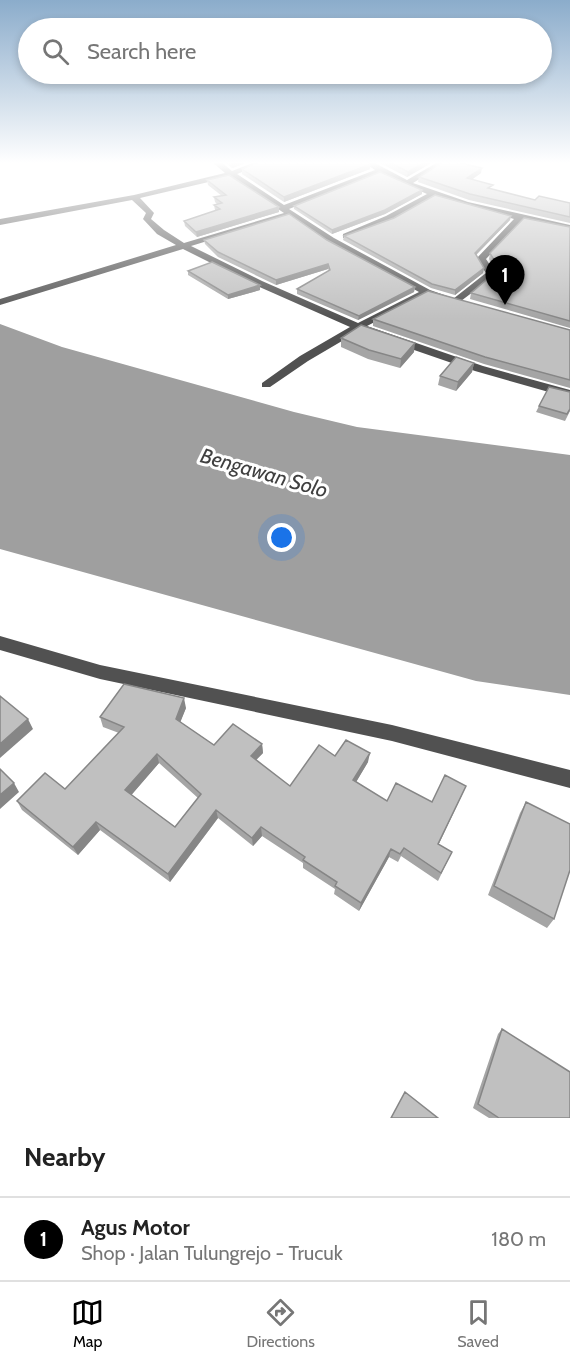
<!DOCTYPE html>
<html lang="en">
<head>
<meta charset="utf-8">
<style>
  :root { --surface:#fff; --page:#f6f6f6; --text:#222; --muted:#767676; --line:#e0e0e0; --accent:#000 }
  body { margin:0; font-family:Cabin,sans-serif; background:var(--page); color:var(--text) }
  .you { position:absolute; left:282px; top:538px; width:21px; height:21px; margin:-15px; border:4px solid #fff; border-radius:50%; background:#1a73e8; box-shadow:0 0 0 9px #1a73e833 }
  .badge { display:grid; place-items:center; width:39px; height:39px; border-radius:50%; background:var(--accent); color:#fff; font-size:20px; font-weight:700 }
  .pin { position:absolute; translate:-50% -50px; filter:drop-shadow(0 2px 3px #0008) }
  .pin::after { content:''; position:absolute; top:32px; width:21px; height:18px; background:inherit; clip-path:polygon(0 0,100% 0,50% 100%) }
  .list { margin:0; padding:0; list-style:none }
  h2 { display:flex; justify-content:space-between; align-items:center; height:78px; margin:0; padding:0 24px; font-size:26px }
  h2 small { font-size:20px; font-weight:400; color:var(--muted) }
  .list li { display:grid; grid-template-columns:39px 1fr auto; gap:18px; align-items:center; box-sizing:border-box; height:84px; padding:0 24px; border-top:2px solid var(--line) }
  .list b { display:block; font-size:22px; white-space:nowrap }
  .list p { margin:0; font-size:20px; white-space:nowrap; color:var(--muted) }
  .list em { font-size:20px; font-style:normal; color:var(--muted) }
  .icon { flex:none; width:33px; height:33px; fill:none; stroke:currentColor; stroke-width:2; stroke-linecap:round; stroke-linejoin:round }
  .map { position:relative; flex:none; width:570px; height:1118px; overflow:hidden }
  .search { position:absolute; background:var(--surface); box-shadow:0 3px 9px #0003; left:18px; right:18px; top:18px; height:66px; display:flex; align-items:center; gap:15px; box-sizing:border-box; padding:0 21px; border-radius:33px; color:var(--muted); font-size:22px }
  .sheet { height:162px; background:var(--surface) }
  nav { display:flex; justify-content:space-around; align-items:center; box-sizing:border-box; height:84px; border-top:2px solid var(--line); background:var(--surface); font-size:16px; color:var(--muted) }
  nav a { display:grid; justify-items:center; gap:3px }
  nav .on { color:var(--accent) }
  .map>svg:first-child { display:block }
  .water { fill:#9f9f9f }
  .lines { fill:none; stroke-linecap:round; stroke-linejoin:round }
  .minor { fill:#515151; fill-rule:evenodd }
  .wall { fill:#a5a5a5; fill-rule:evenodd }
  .shaded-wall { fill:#868686 }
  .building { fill:#c0c0c0; stroke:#868686; stroke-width:1.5; fill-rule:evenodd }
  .labels { text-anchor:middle; stroke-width:6; stroke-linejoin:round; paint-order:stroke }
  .water-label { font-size:21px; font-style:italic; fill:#404040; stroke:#fff }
</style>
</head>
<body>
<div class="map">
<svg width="570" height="1118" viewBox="0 0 570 1118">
  <rect width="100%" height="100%" fill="#fff"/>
  <!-- water -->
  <path class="water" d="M0,324l62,23 232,65 63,15 213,28v240l-94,-14 -476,-132z"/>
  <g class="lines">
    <!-- minor -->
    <path class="minor" d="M212,162h9l11,9 23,-9h11l-29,12 47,31 91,-35 -12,-8h10l34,18 31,-18h9l-34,21 55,19 102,23v6l-48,-10 -36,38 10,15 -2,2 -37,28 -4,-1v-4l33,-26 -10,-14 38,-40 -80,-22 -42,23 -43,18h-6v-4l43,-18 41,-22 -47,-21 -91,36 45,29 96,52 20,7 -5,3 -18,-5 -60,31 116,40 87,24v8l-95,-27 -116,-40 -51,30 -38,26h-8v-4l38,-27 50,-29 -95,-42 -72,-36 -183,56v-6l176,-54 -19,-11 -14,-15 3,-6 -14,-13 -132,25v-6l134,-24 91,-22zM230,177l54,36 -100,30 -20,-13 -13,-11 3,-6 -14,-15zM289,216l39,26 91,50 -61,31 -96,-42 -71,-35z
      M0,636l100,29 292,60 178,45v18l-178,-47 -292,-62 -100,-29z"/>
  </g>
  <!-- wall -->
  <path class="wall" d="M225,162h24l-17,6z
    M378,162h55l-26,15z
    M468,162l-3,2 16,9 -9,6 20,10 43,11 35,3v20l-101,-23 -51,-18 1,-5z
    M242,169h128l-86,33 -42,-28z
    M207,180l72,27v5l-82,25 -12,-11 -1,-5 32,-10 -1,-1 -1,-5 3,-1 -2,-2 -1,-5 8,-1 -14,-11z
    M422,190v4l-37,20 -53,20 -38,-25v-3z
    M511,216l-1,4 -34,35 8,13 -1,5 -28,22 -24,-7 -88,-48 1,-4z
    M570,227v101l-100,-29 1,-6 25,-21 -7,-13 1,-6z
    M204,240h123l88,47 -1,5 -56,28 -61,-26v-5l32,-18 -1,-2 -52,16 -58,-28 -13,-13z
    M188,271l72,14v5l-32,9 -40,-24z
    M373,319l197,11v58l-86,-24 -111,-38z
    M341,338l73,14 -14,16 -32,-9 -27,-12z
    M474,363l-2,9 -16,19 -18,-6 2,-9z
    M539,406l31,5 -5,10 -29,-9z
    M186,708l-6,14 34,23 48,-1 1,9 -7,7 34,26 45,-30 33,6 -12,20 31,19 45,1 34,-16 -28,58 14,8 -14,29 -37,-25 -3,6 -9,-5 -30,54 -25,-17 1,-5 -32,-21v-5l-41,-27 -9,10 -35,-28 -48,64 -70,-52 -22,25 -56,-45 -5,-9 48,-12 54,-56 -16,-6 -3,-10zM159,763l39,35 -23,29 -44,-32z
    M526,802l28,117 -7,9 -59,-33 32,-82z
    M502,1029l68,89h-81l-16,-10 25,-74z"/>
  <!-- shaded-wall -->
  <path class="shaded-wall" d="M235,162h14l-17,6v-5z
    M425,162h8l-26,15 1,-5z
    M371,164l-1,5 -86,33v-5z
    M482,168l-1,5 -15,11 1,-6z
    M422,190v4l-37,20 -53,20v-4z
    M279,207v5l-82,25 -1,-5z
    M511,216l-1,4 -36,37 1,-4z
    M328,264v5l-52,16v-5z
    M484,268l-1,5 -28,22v-5z
    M260,285v5l-32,9v-4z
    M415,287l-1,5 -56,28 1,-4z
    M415,343l-1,9 -14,16 1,-9z
    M474,363l-2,9 -16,19 2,-9z
    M184,698l2,10 -8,20 -2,-9z
    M28,719l5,10 -33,29v-14z
    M262,744l1,9 -12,12v-9z
    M370,753l-2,9 -16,27 1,-9z
    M157,754l2,9 -31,36 -3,-9z
    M14,783l5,9 -19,17v-14z
    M466,786l-4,9 -27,57 3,-8z
    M216,810l2,8 -48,64 -2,-8z
    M96,822l4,8 -22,25 -5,-8z
    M261,827l1,9 -9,10 -1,-8z
    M391,849l-2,8 -30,54 2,-8z"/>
  <!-- building -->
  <path class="building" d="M259,162h109l3,2 -87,33 -42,-28z
    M389,162h36l-17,10z
    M443,162h19l-1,1 21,5 -15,10 26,7 -5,3 47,12 4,-4 31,7v14l-100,-23 -51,-17z
    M380,172l42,18 -37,20 -53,20 -38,-24z
    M229,175l50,32 -83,25 -12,-11 36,-12 -6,-4 8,-2 -8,-6 12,-2 -19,-15z
    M435,195l76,21 -36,37 9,15 -29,22 -23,-6 -88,-48 50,-18z
    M289,214l38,26 88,47 -56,29 -62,-27 33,-19 -2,-6 -52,16 -58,-28 -14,-12z
    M524,218l46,9v94l-99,-28 28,-24 -9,-16z
    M212,262l48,23 -32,10 -40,-24z
    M428,291l142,39v50l-85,-23 -112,-38z
    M361,325l54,18 -14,16 -32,-9 -28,-12z
    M456,357l18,6 -16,19 -18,-6z
    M549,387l21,5v17l-3,5 -28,-8z
    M124,684l60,14 -8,21 38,26 19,-21 29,20 -11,12 39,30 29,-41 16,11 11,-16 24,13 -17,27 34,21 9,-18 36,19 13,-27 21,11 -28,58 14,8 -11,21 -37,-25 -4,6 -9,-5 -30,54 -26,-17 2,-4 -34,-22 2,-3 -44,-30 -9,11 -36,-28 -48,64 -72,-52 -23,25 -56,-46 28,-28 20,16 59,-62 -24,-10zM157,754l44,40 -26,33 -50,-37z
    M0,696l28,23 -28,25z
    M0,769l14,14 -14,12z
    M526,802l44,22v46l-16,49 -60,-33z
    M502,1029l68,43v46h-71l-21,-14z
    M405,1092l33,26h-47z"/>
  <!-- sky -->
  <linearGradient id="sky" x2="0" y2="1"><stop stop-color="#8baccb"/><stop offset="0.51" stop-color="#fff"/><stop offset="1" stop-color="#fff" stop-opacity="0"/></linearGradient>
  <rect width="570" height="319" fill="url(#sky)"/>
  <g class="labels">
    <!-- water labels -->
    <g class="water-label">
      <text transform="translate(264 473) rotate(16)" y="7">Bengawan Solo</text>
    </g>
  </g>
</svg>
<div class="you"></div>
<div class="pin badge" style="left:505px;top:305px">1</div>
<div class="search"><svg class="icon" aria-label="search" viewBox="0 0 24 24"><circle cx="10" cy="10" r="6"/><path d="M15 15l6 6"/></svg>Search here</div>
</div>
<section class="sheet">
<h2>Nearby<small></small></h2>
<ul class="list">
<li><span class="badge">1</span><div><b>Agus Motor</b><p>Shop · Jalan Tulungrejo - Trucuk</p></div><em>180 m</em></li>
</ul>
</section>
<nav>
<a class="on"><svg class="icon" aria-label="map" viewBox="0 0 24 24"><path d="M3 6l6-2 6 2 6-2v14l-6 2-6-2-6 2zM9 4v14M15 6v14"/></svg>Map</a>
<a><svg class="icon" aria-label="directions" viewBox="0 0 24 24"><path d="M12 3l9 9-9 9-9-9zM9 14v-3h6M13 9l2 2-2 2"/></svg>Directions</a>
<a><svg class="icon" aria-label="saved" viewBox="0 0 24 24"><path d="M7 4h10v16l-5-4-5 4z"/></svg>Saved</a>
</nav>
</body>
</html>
